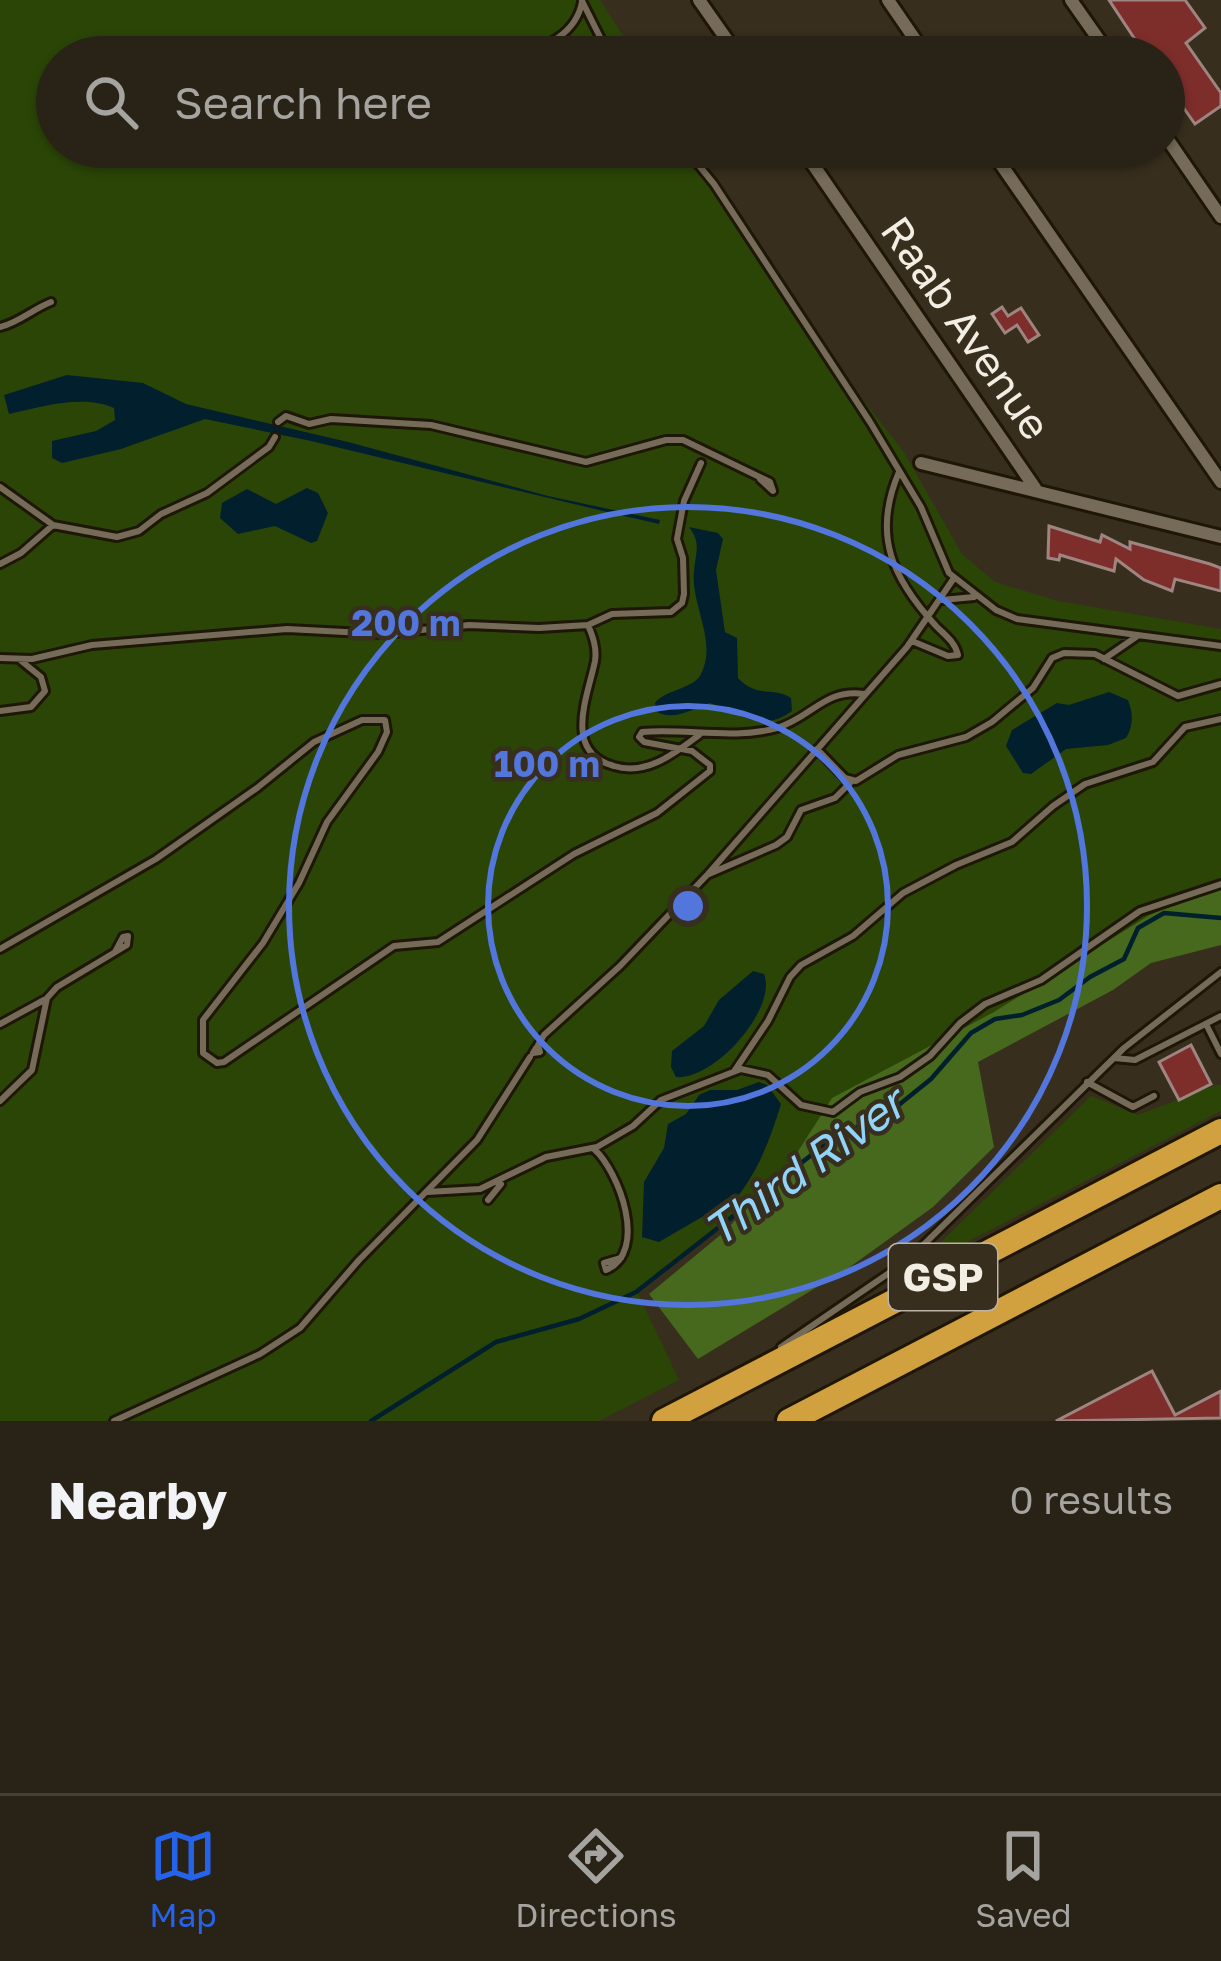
<!DOCTYPE html>
<html lang="en">
<head>
<meta charset="utf-8">
<style>
  :root { --surface:#292216; --page:#312a1f; --text:#f1f3f6; --muted:#a5a4a1; --line:#453f35; --accent:#2563eb }
  body { margin:0; font-family:"Golos Text",sans-serif; background:var(--page); color:var(--text) }
  .list { margin:0; padding:0; list-style:none }
  h2 { display:flex; justify-content:space-between; align-items:center; height:156px; margin:0; padding:0 48px; font-size:51px }
  h2 small { font-size:39px; font-weight:400; color:var(--muted) }
  .icon { flex:none; width:66px; height:66px; fill:none; stroke:currentColor; stroke-width:2; stroke-linecap:round; stroke-linejoin:round }
  .map { position:relative; flex:none; width:1221px; height:1421px; overflow:hidden }
  .search { position:absolute; background:var(--surface); box-shadow:0 3px 9px #0004; left:36px; right:36px; top:36px; height:132px; display:flex; align-items:center; gap:30px; box-sizing:border-box; padding:0 42px; border-radius:66px; color:var(--muted); font-size:45px }
  .sheet { height:372px; background:var(--surface) }
  nav { display:flex; justify-content:space-around; align-items:center; box-sizing:border-box; height:168px; border-top:3px solid var(--line); background:var(--surface); font-size:33px; color:var(--muted) }
  nav a { display:grid; justify-items:center; gap:6px }
  nav .on { color:var(--accent) }
  .map>svg:first-child { display:block }
  .green { fill:#2b4507 }
  .forest { fill:#46691d }
  .water { fill:#021f2d }
  .lines { fill:none; stroke-linecap:round; stroke-linejoin:round }
  .stream { stroke:#021f2d; stroke-width:4.5 }
  .building { fill:#7d2e2b; stroke:#9e8582; stroke-width:3 }
  .service-casing { stroke:#1e1606; stroke-width:12 }
  .minor-casing { stroke:#1e1606; stroke-width:18 }
  .motorway-casing { stroke:#1e1606; stroke-width:30 }
  .service { stroke:#756b58; stroke-width:6 }
  .minor { stroke:#756b58; stroke-width:12 }
  .motorway { stroke:#d1a03f; stroke-width:24 }
  .ring { fill:none; stroke:#5276db; stroke-width:6 }
  .labels { text-anchor:middle; stroke-width:9; stroke-linejoin:round; paint-order:stroke }
  .shield { fill:#372e1d; stroke:#bbb4a8; stroke-width:3 }
  .shield-label { font-size:39px; font-weight:bold; fill:#f3eee3 }
  .street-label { font-size:42px; fill:#f3eee3; stroke:#372e1d }
  .water-label { font-size:45px; font-style:italic; fill:#92d4f9; stroke:#372e1d }
  .centre { fill:#5276db; stroke:#372e1d; stroke-width:6 }
  .ring-label { font-size:36px; text-anchor:middle; font-weight:bold; fill:#5276db; stroke:#372e1d; stroke-width:9; stroke-linejoin:round; paint-order:stroke }
</style>
</head>
<body>
<div class="map">
<svg width="1221" height="1421" viewBox="0 0 1221 1421">
  <rect width="100%" height="100%" fill="#372e1d"/>
  <!-- green -->
  <path class="green" d="M0,0h600l37,57h-580v90h639l150,231 58,74 58,102 33,28 63,19 163,28v289l-393,224 -191,149 42,89 -80,41h-599z
    M1216,1085h5v26l-310,160 180,-175 47,19z"/>
  <!-- forest -->
  <path class="forest" d="M1221,883v62l-70,18 -38,27 -135,72 16,85 -61,60 -83,60 -152,92 -49,-65 75,-62 71,-76 37,-58 162,-86 154,-96z"/>
  <!-- water -->
  <path class="water" d="M67,375l76,8 43,21 162,38 200,54 112,24 -1,4 -39,-9 -309,-74 -106,-22 -84,30 -59,14 -10,-5v-17l44,-10 19,-11 -1,-12c-32,-14 -72,-1 -105,6l-5,-19z
    M307,488l11,5 10,20 -11,28 -6,2 -36,-17 -37,8 -18,-16 2,-15 25,-14 29,15z
    M689,527l29,6 5,6 -7,31 9,62 12,6 1,40c20,21 34,8 53,20l1,13c-31,23 -52,2 -82,-8 -18,6 -36,18 -53,9l-2,-9c11,-14 39,-14 46,-29 17,-33 -11,-70 -7,-103 2,-20 7,-29 -5,-44z
    M1109,692l19,8c5,13 6,25 -2,38l-18,7 -42,4 -35,25 -8,-1 -17,-27 6,-16 45,-27 12,2z
    M753,971l11,3c14,34 -50,107 -88,103l-5,-10 1,-16 32,-25 15,-26z
    M759,1082l8,3 14,19c-10,33 -22,65 -43,92l-79,46 -17,-5 2,-55 20,-34 4,-24 18,-10 13,-19 11,-5h27z"/>
  <g class="lines">
    <!-- stream -->
    <path class="stream" d="M371,1421l125,-79 83,-23 57,-27 192,-150 67,-34 36,-29 40,-46 24,-14 27,-4 37,-15 31,-23 34,-18 14,-31 26,-15 57,5"/>
  </g>
  <!-- building -->
  <path class="building" d="M1109,0h76l20,28 -19,15 35,50v13l-26,18 -31,-44v-23h-22l-5,-8 3,-2z
    M1002,307l6,9 13,-8 18,27 -11,7 -11,-17 -12,8 -13,-19z
    M1049,526l51,16 2,-7 28,14v-7l80,22 11,4v23l-46,-12 -3,12 -28,-11 -28,-21 -2,12 -54,-16 -1,5 -11,-2z
    M1191,1045l20,39 -32,16 -20,-38z
    M1152,1371l23,44 46,-24v27l-165,3z"/>
  <g class="lines">
    <defs>
      <path id="service" d="M582,1l28,56
        M517,57c28,-11 59,-22 65,-55
        M684,147l30,37 156,238 51,85 28,66 47,37 21,9 204,27
        M0,327c18,-4 33,-18 51,-25
        M278,422l8,-6 23,8 22,-5 100,6 155,37 80,-22h17l87,42 3,9 -13,-12
        M899,472c-27,63 -7,106 37,154 10,10 19,16 22,29l-10,1 -36,-15
        M0,487l53,38 64,12 22,-6 22,-17 46,-21 62,-46 6,-10
        M0,564l21,-11 32,-28
        M942,600l32,-3
        M588,625c5,12 9,23 7,36 -7,35 -33,91 19,105 33,10 61,-13 85,-31
        M0,658l32,1 60,-14 195,-16 96,5 86,-9 70,3 49,-3 24,-11 59,-2 11,-9 2,-9 -1,-36 -6,-19 7,-38 17,-38
        M1104,659l32,-22
        M0,711l31,-4 14,-16 -4,-14 -22,-18
        M817,749l28,29 11,3 42,-26 68,-18 26,-15 41,-34 19,-30 12,-5 31,1 83,42 43,-12
        M709,874l67,-29 11,-8 14,-27 34,-12 16,-16
        M0,949l156,-90 101,-71 57,-46 48,-22h23l2,12 -9,20 -51,70 -28,61 -36,60 -60,77v33l14,10 7,-1 170,-116 44,-4 136,-88 83,-41 53,-42v-6l-18,-14 -48,-9 -5,-5 3,-5c44,-4 91,8 135,-4 34,-10 48,-40 87,-34
        M0,1024l44,-24
        M1206,1024l15,30
        M536,1048l-3,5 7,-1 -2,-7 6,-10 76,-69 88,-92 199,-227 47,-69
        M1114,1058l21,2 86,-44
        M735,1070l33,-49 22,-44 11,-12 52,-29 50,-43 53,-28 56,-23 41,-36 32,-22 68,-22 32,-35 36,-8
        M1087,1082l46,25 21,-11
        M0,1101l32,-31 15,-72 10,-11 70,-42 1,-9 -5,1 -8,15
        M594,1149c25,22 55,103 12,121l-2,-7 17,-5
        M427,1192l53,-3 66,-32 51,-10 36,-21 28,-26 80,-31 27,6 33,30 32,7 27,-20 40,-15 30,-21 30,-33 25,-19 56,-24 99,-69 81,-27
        M488,1200l13,-16
        M781,1347l127,-87 216,-212 97,-76
        M114,1421l146,-67 40,-26 59,-68 118,-120 53,-83"/>
      <path id="minor" d="M699,0l40,57
        M888,0l39,57
        M1071,0l40,57
        M1164,134l57,83
        M801,147l234,341
        M989,147l232,335
        M921,463l300,74"/>
      <path id="motorway" d="M664,1421l557,-290
        M789,1421l432,-225"/>
    </defs>
    <!-- service casing -->
    <use href="#service" class="service-casing"/>
    <!-- minor casing -->
    <use href="#minor" class="minor-casing"/>
    <!-- motorway casing -->
    <use href="#motorway" class="motorway-casing"/>
    <!-- service -->
    <use href="#service" class="service"/>
    <!-- minor -->
    <use href="#minor" class="minor"/>
    <!-- motorway -->
    <use href="#motorway" class="motorway"/>
  </g>
  <!-- distance rings -->
  <g class="ring">
    <circle cx="688" cy="906" r="200"/>
    <circle cx="688" cy="906" r="399"/>
  </g>
  <g class="labels">
    <!-- shield labels -->
    <rect class="shield" x="889" y="1244" width="108" height="66" rx="9"/>
    <g class="shield-label">
      <text x="943" y="1291">GSP</text>
    </g>
    <!-- street labels -->
    <g class="street-label">
      <text transform="translate(966 328) rotate(55)" y="15">Raab Avenue</text>
    </g>
    <!-- water labels -->
    <g class="water-label">
      <text transform="translate(804 1167) rotate(-36)" y="16">Third River</text>
    </g>
  </g>
  <circle cx="688" cy="906" r="18" class="centre"/>
  <g class="ring-label">
    <text x="406" y="636">200 m</text>
    <text x="547" y="777">100 m</text>
  </g>
</svg>
<div class="search"><svg class="icon" aria-label="search" viewBox="0 0 24 24"><circle cx="10" cy="10" r="6"/><path d="M15 15l6 6"/></svg>Search here</div>
</div>
<section class="sheet">
<h2>Nearby<small>0 results</small></h2>
<ul class="list">
</ul>
</section>
<nav>
<a class="on"><svg class="icon" aria-label="map" viewBox="0 0 24 24"><path d="M3 6l6-2 6 2 6-2v14l-6 2-6-2-6 2zM9 4v14M15 6v14"/></svg>Map</a>
<a><svg class="icon" aria-label="directions" viewBox="0 0 24 24"><path d="M12 3l9 9-9 9-9-9zM9 14v-3h6M13 9l2 2-2 2"/></svg>Directions</a>
<a><svg class="icon" aria-label="saved" viewBox="0 0 24 24"><path d="M7 4h10v16l-5-4-5 4z"/></svg>Saved</a>
</nav>
</body>
</html>
